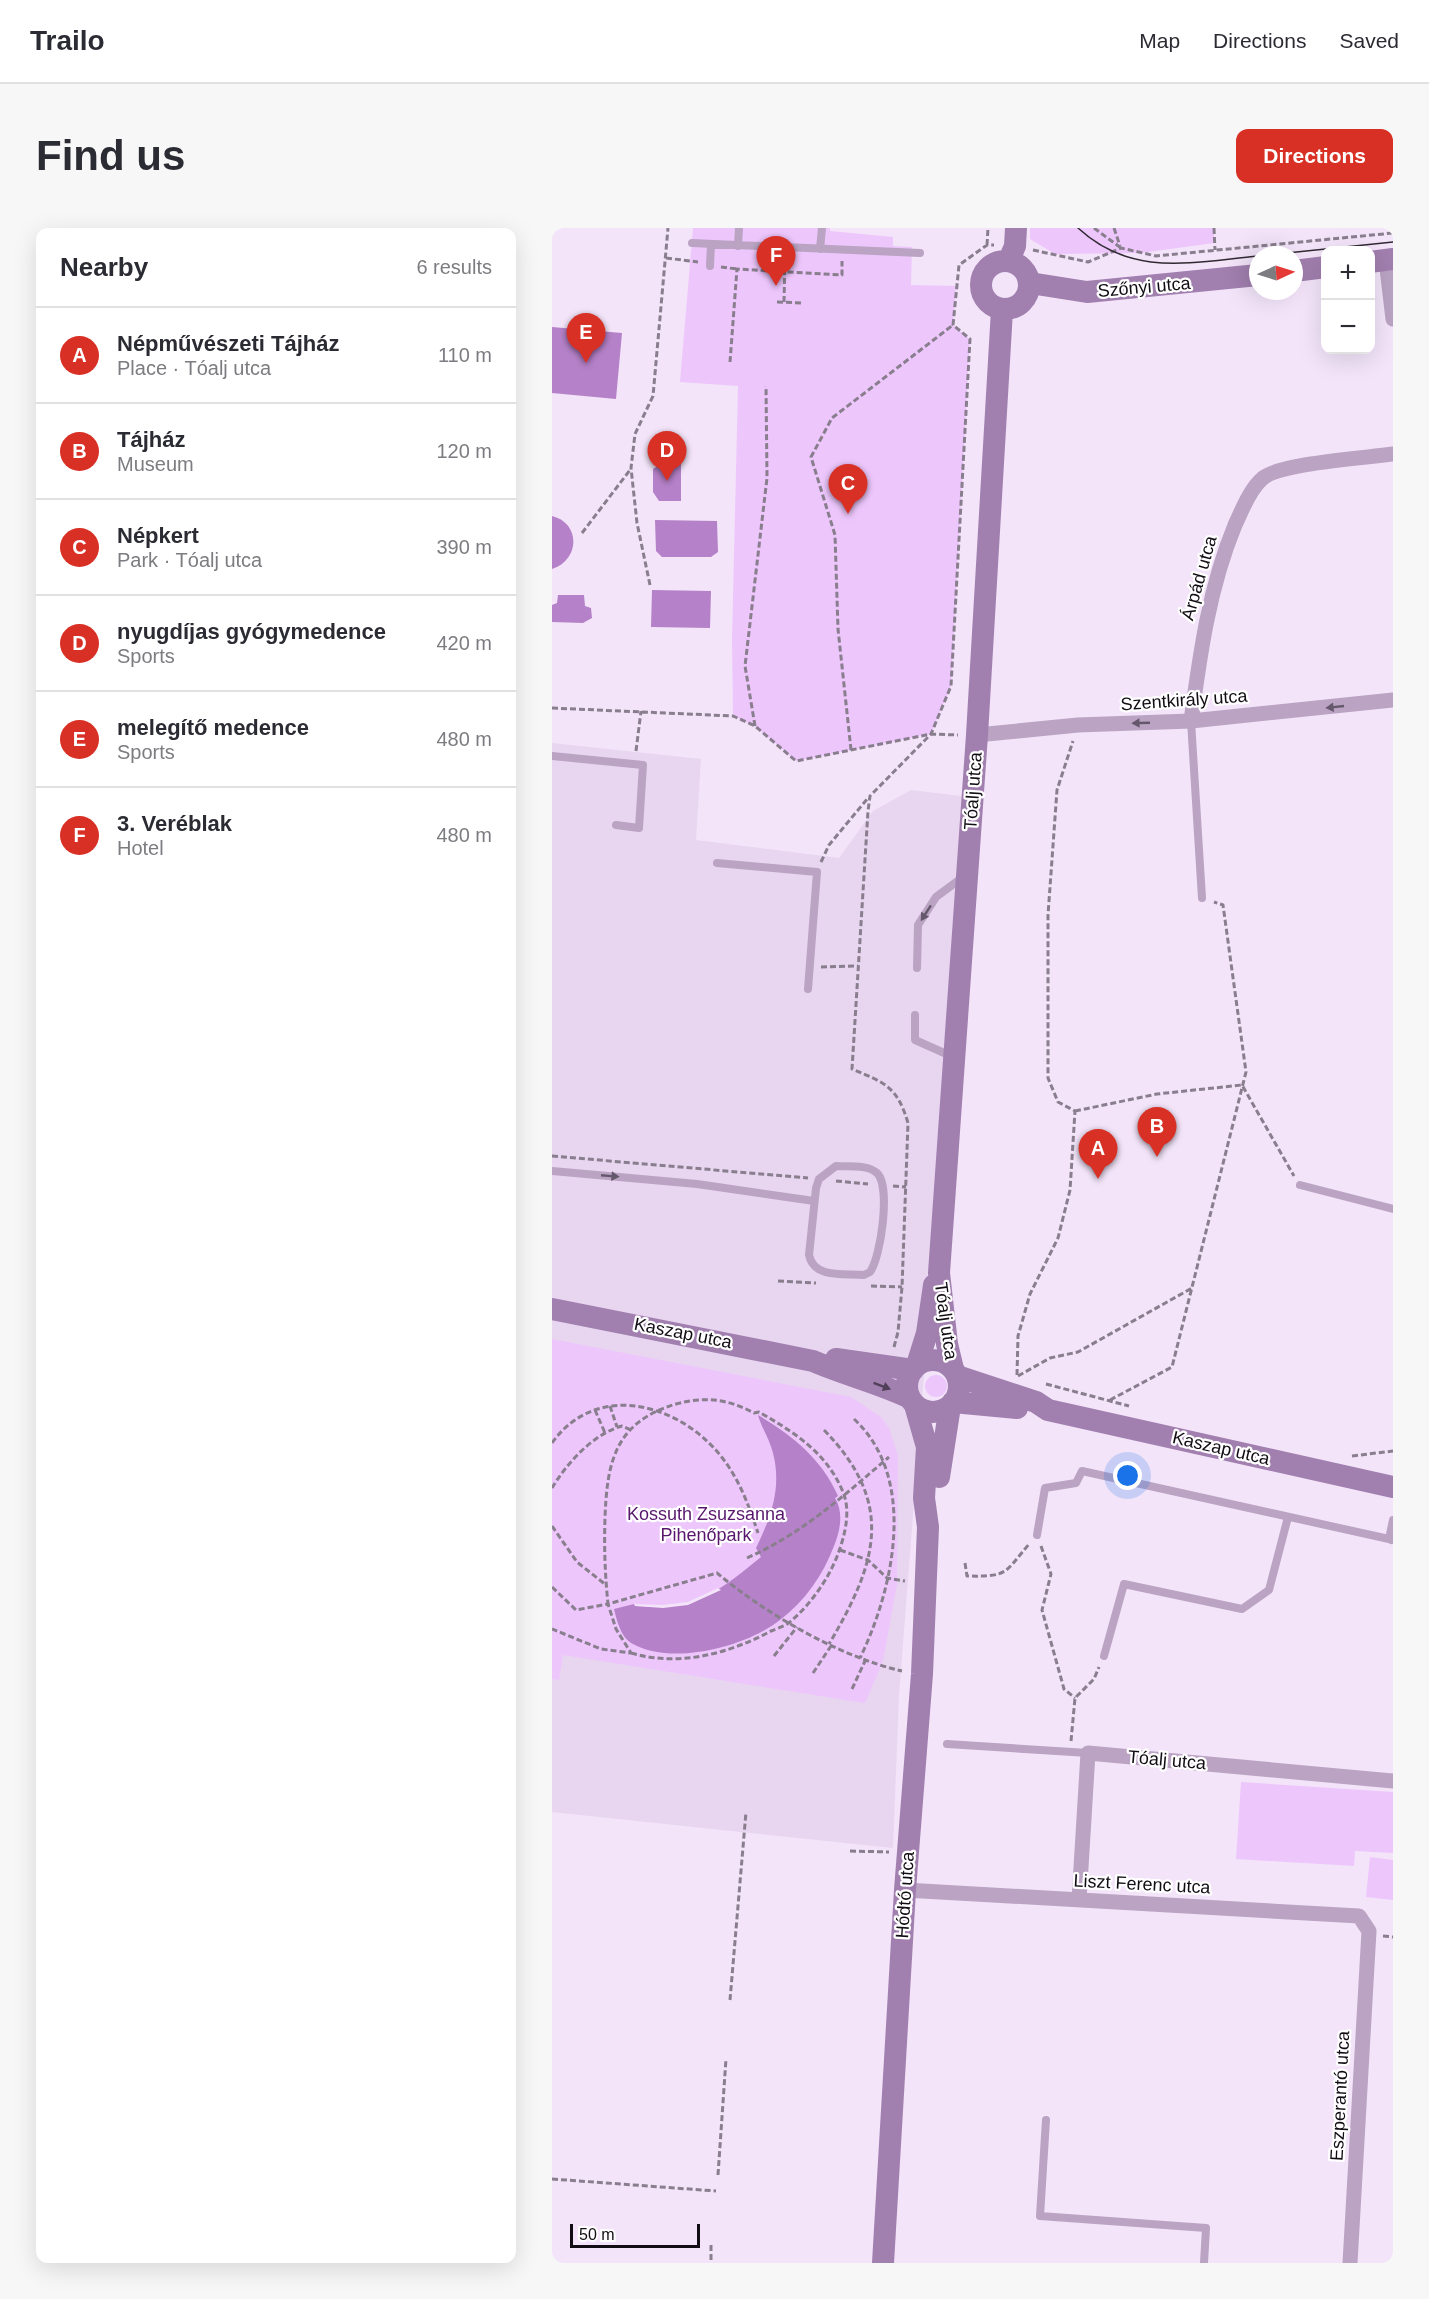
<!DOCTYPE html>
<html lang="en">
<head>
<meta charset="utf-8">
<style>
  :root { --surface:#fff; --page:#f7f7f7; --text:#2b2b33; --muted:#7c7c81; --line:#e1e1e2; --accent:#d93025 }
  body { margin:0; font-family:Helvetica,sans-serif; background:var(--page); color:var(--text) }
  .controls { position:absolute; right:18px; top:18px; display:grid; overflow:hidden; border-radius:12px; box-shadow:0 6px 24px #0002 }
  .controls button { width:54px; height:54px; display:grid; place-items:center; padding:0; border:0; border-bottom:2px solid var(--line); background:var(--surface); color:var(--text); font:30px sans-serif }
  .compass { position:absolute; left:697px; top:18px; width:54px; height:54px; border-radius:50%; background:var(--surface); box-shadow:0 6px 24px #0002; rotate:86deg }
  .scale { position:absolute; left:18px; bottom:15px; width:130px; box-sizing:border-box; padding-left:6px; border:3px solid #120d14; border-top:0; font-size:16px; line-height:21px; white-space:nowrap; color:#120d14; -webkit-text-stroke:4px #fff; paint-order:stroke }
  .you { position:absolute; left:576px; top:1248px; width:21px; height:21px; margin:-15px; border:4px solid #fff; border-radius:50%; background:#1a73e8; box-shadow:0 0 0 9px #1a73e833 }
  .badge { display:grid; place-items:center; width:39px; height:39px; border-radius:50%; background:var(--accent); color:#fff; font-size:20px; font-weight:700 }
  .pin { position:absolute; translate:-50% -50px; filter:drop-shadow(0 2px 3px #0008) }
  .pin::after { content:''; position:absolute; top:32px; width:21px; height:18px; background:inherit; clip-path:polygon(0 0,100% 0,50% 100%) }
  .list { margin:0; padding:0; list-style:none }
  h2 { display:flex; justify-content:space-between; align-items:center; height:78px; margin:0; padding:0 24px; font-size:26px }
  h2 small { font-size:20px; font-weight:400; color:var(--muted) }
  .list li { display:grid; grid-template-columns:39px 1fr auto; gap:18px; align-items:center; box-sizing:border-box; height:96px; padding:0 24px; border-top:2px solid var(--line) }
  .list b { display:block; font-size:22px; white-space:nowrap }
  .list p { margin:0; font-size:20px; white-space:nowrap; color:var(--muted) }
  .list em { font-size:20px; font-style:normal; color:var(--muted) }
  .map { position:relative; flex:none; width:841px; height:2035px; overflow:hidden; border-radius:12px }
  header { display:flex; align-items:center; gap:36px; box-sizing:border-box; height:84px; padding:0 30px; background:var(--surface); border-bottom:2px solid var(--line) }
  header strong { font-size:28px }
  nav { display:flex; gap:33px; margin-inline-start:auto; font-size:21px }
  .intro { display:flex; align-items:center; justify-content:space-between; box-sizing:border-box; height:144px; padding:0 36px }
  h1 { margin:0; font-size:42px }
  .button { padding:15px 27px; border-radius:12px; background:var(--accent); color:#fff; font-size:21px; font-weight:700 }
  main { display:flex; gap:36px; padding:0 36px }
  aside { flex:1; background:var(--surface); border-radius:12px; box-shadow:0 6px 24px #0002 }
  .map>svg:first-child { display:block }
  .built { fill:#e8d5f0 }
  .green { fill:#edc6fc }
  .water { fill:#b581c8 }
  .pier { fill:#f3e4f9 }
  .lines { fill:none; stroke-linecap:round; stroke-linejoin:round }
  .path { stroke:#897e8d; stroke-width:3; stroke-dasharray:6 3; stroke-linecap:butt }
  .lane { stroke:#baa3c3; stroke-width:8 }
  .street { stroke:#baa3c3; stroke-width:15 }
  .secondary { stroke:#a17faf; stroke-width:22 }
  .tram { stroke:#312a33; stroke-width:1.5 }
  .oneway { fill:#66586c }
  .oneway2 { fill:#52405a }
  .labels { text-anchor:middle; stroke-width:4.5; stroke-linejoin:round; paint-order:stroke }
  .street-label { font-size:18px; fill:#120d14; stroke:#fff }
  .park-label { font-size:18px; fill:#58166d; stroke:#fff }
</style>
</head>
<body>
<header>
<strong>Trailo</strong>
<nav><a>Map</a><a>Directions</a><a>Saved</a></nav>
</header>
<div class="intro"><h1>Find us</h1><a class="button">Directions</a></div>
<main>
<aside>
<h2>Nearby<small>6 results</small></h2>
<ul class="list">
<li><span class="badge">A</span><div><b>Népművészeti Tájház</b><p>Place · Tóalj utca</p></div><em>110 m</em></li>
<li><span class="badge">B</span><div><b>Tájház</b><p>Museum</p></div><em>120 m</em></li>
<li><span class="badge">C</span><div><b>Népkert</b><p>Park · Tóalj utca</p></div><em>390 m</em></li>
<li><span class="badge">D</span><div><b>nyugdíjas gyógymedence</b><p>Sports</p></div><em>420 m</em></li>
<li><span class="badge">E</span><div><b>melegítő medence</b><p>Sports</p></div><em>480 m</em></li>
<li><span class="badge">F</span><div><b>3. Veréblak</b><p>Hotel</p></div><em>480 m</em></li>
</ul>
</aside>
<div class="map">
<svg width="841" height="2035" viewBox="0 0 841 2035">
  <rect width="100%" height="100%" fill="#f3e4f9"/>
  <!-- built -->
  <path class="built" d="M0,515l149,16 -5,81 143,18 34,-47 38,-21 58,7 -70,898 -6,153 -341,-36z"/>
  <!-- green -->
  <path class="green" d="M141,0h137v3l63,6v9l19,1 -1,38 45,1 -3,39 17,14 -19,347 -20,48 -135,27 -41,-35 -22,-10 -1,-76 6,-254 -58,-4z
    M478,0h184v15l-73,10 -86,1 -25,-15z
    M0,1111l299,58 30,20 8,11 9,28 -1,128 -14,77 -18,42 -302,-48 -4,25 -7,-1z
    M373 1158a11 11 0 1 1 22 0a11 11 0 1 1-22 0Z
    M689,1554l152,10v61l-38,-2 -1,15 -118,-7z
    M818,1629l23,3v40l-27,-3z"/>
  <!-- water -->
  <path class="water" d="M0,99l70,6 -6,66 -64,-6z
    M110,235h19v38h-22l-6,-9v-23z
    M0,288c29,7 28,44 0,53z
    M103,292l62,1 1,31 -7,5h-49l-6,-6z
    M100,362l59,1 -1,37 -59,-1z
    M6,367h26l1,11 6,2 1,10 -9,5 -31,-1v-17l5,-2z
    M206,1187c34,20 64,44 80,81l-3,2c9,15 5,33 -1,48 -11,29 -29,55 -54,74 -34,27 -108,46 -147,24 -12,-6 -16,-23 -19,-35l20,-5 2,2c59,5 81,-13 125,-49l-5,-9c15,-31 26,-60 17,-95 -3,-13 -12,-26 -15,-38z"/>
  <!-- pier -->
  <path class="pier" d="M166,1360l3,2 -33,15 -25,3 -28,-2 -1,-2 29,1 25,-3z"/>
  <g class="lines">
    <!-- path -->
    <path class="path" d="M542,0l27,20
      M562,0l6,18
      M662,0l1,22
      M435,17l1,-17
      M481,22l55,12 33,-14 35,8 237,-23
      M114,30l32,4
      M169,39l16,2
      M225,74l27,1
      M232,74l1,-44
      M178,134l7,-93 105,6v-14
      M30,305l48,-63
      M98,357l-13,-62 -6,-55 4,-34 18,-38 15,-168
      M0,480l181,8 22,10 41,35 135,-27 27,1
      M203,498l-10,-60 22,-188 -1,-92
      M299,522l-13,-121 -3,-94 -24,-78 21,-39 121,-93
      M84,523l5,-40
      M269,634l8,-17 39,-47
      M269,739l37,-1
      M523,883l82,-17 85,-9 52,91
      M0,928l256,22
      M284,953l32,3
      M341,958l13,1
      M226,1053l38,2
      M319,1058l31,1
      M342,1119l4,-15 4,-45 6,-164c-11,-37 -23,-40 -56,-54l16,-258 2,-15 61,-62 20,-48 19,-347 -17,-14 6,-60 28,-20h7
      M465,1147l1,-39 12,-42 28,-56 12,-48 5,-79 -17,-9 -10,-24v-163l9,-125 16,-49
      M466,1148l32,-18 28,-6 114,-64
      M494,1156l83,22
      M558,1172l62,-33 74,-295 -23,-167 -9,-3
      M58,1178l7,21
      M43,1182l10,23
      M302,1191c64,59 40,169 6,239
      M272,1202c72,74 53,133 5,214
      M0,1215c44,-62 126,-40 168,12 19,23 29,51 38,78
      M800,1228l41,-5
      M0,1260c15,-25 41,-54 70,-62l9,4
      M0,1298l25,36 29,23
      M489,1318l10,28 -9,36 22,79 11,9
      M288,1322l28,10 19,18 18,3
      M195,1330c56,-25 95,-61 142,-101
      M413,1335l2,13c42,1 37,-3 63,-33
      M0,1359l24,23 32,-6 8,25 15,24 -30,-4 -49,-20
      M79,1425c48,14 97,1 140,-22 7,-3 15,-5 20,-10 20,-17 38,-43 47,-67 7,-19 13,-43 5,-62 -16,-39 -49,-60 -84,-80l-5,1c-26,-14 -49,-17 -78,-9 -61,18 -69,58 -71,114 -1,29 0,57 3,86l109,-31c49,41 123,84 185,98
      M222,1428l23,-29
      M261,1445l18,-27
      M300,1461l13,-28
      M519,1513l4,-43 19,-19 5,-12
      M298,1623l39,1
      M831,1708l10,1
      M178,1772l16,-188
      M166,1947l8,-116
      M0,1951l164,12
      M159,2017v18"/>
    <!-- lane -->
    <path class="lane" d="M140,15l228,10
      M186,18l1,-18
      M268,21l2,-21
      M158,38l1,-22
      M639,493l11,177
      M0,528l91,9 -4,63 -23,-3
      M165,635l100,9 -9,117
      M365,740l1,-43 18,-28 27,-20
      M363,787v25l36,16
      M284,938c12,1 31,-2 41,7 14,13 4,84 -7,99l-6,3c-20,-2 -50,4 -55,-20l7,-67 3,-9z
      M0,943l145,13 117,17
      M748,957l93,24
      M485,1307l8,-47 31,-5 6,-12 307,68
      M839,1312l-2,-1 4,-19
      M552,1428l20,-72 118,25 27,-19 19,-73
      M395,1516l141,9
      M494,1892l-6,96 166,12 -2,35"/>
    <!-- street -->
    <path class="street" d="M834,32l7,59
      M639,493c9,-67 18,-133 44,-196 7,-15 15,-36 28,-47 18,-15 104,-20 130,-24
      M425,507l101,-10 113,-4 202,-21
      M353,1662l454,26 10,15 -19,332
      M527,1672l9,-147 305,28"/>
    <!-- secondary -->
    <path class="secondary" d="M457,32l6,-14 1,-18
      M429 57a24 24 0 1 1 48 0a24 24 0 1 1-48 0Z
      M818,34l23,-3
      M742,43l32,-4
      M478,55l57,9 171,-17
      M0,1081l261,52c32,14 66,22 97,37
      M284,1131l77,11
      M355 1158a26 26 0 1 1 52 0a26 26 0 1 1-52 0Z
      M365,1137l10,-32 7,-48
      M401,1141l-6,-25 -8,-71 38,-538 25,-425
      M405,1148l79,26 12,8 345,77
      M401,1174l64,6
      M387,1249l11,-71
      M331,2035l22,-373 17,-216 6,-147 -4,-29 3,-51 -12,-42"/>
    <!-- tram -->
    <path class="tram" d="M526,0c54,50 114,34 180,28
      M716,27l125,-13"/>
  </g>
  <!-- one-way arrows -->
  <defs><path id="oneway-solid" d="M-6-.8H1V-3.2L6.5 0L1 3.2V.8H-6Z" transform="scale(1.5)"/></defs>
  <g class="oneway">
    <use href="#oneway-solid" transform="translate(783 479) rotate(174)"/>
    <use href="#oneway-solid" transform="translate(589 495) rotate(178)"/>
    <use href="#oneway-solid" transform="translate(374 685) rotate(123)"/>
    <use href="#oneway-solid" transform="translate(58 948) rotate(5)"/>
  </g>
  <use class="oneway2" href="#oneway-solid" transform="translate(330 1158) rotate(21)"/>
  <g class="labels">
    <!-- street labels -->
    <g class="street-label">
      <text transform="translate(592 59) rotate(-5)" y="6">Szőnyi utca</text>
      <text transform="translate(647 350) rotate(-74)" y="6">Árpád utca</text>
      <text transform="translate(632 472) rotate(-4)" y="6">Szentkirály utca</text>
      <text transform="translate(421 563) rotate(-86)" y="6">Tóalj utca</text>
      <text transform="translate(394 1093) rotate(82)" y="6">Tóalj utca</text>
      <text transform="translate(131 1105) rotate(11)" y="6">Kaszap utca</text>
      <text transform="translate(669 1220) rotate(13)" y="6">Kaszap utca</text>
      <text transform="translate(615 1532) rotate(5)" y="6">Tóalj utca</text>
      <text transform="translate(590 1656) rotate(3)" y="6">Liszt Ferenc utca</text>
      <text transform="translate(353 1667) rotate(-86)" y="6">Hódtó utca</text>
      <text transform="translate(788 1868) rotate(-87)" y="6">Eszperantó utca</text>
    </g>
    <!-- park labels -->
    <g class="park-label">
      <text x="154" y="1292">Kossuth Zsuzsanna<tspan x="154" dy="21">Pihenőpark</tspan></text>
    </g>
  </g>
</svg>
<div class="controls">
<button>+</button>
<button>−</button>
</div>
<svg class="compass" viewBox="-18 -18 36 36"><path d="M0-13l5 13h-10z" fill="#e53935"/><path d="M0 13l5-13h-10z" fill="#7c7c81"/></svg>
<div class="scale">50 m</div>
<div class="you"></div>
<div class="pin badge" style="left:546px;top:951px">A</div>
<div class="pin badge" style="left:605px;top:929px">B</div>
<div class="pin badge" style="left:296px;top:286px">C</div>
<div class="pin badge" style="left:115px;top:253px">D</div>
<div class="pin badge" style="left:34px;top:135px">E</div>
<div class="pin badge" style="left:224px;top:58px">F</div>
</div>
</main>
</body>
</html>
